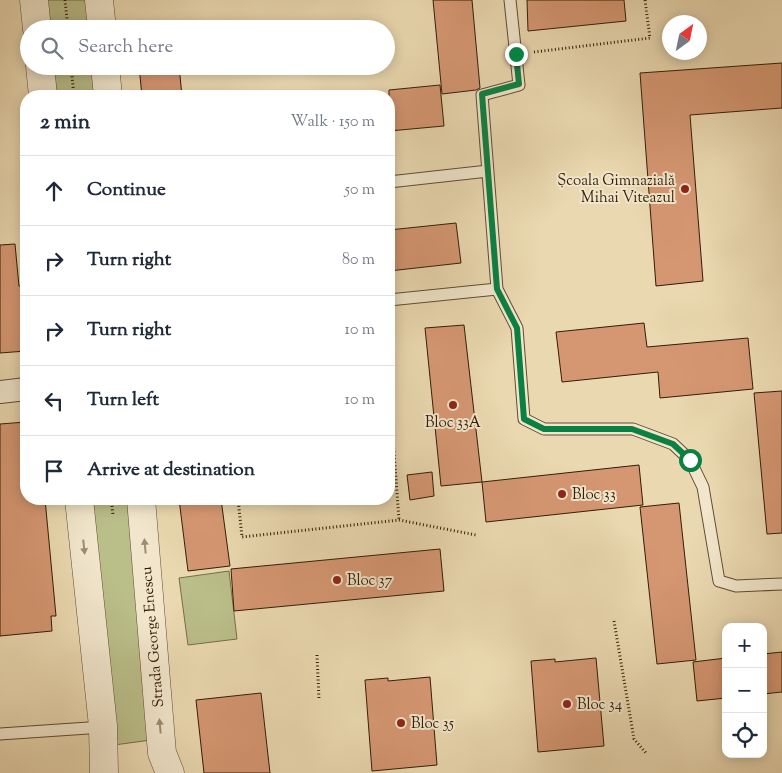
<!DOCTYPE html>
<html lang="en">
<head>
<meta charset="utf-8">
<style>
  :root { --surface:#fff; --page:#f6f6f7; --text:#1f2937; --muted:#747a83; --line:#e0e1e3 }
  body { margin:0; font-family:"Sorts Mill Goudy",serif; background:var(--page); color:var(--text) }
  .controls { position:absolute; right:15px; bottom:15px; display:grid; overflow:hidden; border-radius:10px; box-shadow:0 2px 12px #0003 }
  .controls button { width:45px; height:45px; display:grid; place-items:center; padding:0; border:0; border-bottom:1px solid var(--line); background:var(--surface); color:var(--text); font:25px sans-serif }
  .compass { position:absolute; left:662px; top:15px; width:45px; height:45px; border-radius:50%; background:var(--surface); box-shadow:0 2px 12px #0003; rotate:33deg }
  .stop { position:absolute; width:15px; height:15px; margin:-11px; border:4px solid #0b8043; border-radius:50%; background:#fff }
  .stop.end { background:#0b8043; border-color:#fff; box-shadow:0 1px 5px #0008 }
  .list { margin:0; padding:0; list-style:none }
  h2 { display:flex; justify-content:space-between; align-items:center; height:65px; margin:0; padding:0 20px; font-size:21px }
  h2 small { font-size:16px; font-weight:400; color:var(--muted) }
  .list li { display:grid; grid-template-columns:32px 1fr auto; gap:15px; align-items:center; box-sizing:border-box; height:70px; padding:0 20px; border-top:1px solid var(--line) }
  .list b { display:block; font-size:19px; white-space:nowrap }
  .list em { font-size:16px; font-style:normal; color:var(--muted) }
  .icon { flex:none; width:28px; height:28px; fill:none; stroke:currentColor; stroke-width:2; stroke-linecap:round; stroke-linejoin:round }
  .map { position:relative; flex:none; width:782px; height:773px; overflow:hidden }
  .search { position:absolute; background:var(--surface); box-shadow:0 2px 12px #0003; left:20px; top:20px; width:375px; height:55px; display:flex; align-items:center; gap:12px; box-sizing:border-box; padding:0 18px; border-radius:28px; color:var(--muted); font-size:19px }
  .panel { position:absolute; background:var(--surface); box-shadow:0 2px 12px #0003; left:20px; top:90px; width:375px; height:415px; border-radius:20px }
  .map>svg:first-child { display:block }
  .green { fill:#babe89; stroke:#766e48 }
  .building { fill:#d59772; stroke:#331d06 }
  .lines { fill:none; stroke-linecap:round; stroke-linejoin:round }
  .service-casing { stroke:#614c30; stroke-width:13 }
  .minor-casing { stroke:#614c30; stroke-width:24 }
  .tertiary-casing { stroke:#614c30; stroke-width:29 }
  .path { stroke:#331d06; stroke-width:3; stroke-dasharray:1 2.5; stroke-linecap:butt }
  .service { stroke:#f1e6cc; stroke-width:11 }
  .minor { stroke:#f1e6cc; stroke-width:22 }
  .tertiary { stroke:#f1e6cc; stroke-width:28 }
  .oneway { fill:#9c8c73 }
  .route { stroke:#0b8043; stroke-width:6 }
  .poi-dot { fill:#8f2418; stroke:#f1e6cc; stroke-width:2 }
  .labels { text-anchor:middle; stroke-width:4; stroke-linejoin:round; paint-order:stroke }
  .poi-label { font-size:15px; fill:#331d06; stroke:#f1e6cc; text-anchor:start }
  .street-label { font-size:15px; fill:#331d06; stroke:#f1e6cc }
</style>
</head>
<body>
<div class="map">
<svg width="782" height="773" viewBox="0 0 782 773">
  <rect width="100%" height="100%" fill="#ead8b0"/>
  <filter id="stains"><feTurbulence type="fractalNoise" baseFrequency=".004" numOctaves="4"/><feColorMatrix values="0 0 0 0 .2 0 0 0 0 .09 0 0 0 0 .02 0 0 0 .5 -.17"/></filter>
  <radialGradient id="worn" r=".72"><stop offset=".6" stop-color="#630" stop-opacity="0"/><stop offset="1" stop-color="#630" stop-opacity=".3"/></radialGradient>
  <!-- green -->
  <path class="green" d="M45,0h43l3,29h-43z
    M51,66h43l3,30h-43z
    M91,499h40l20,241 -37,5z
    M229,571l8,68 -49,6 -9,-67z"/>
  <!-- building -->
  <path class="building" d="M433,0h39l8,88 -4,2 -34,4z
    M527,0h97l2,21 -98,10z
    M782,63v45l-92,7 13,166 -47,5 -16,-213z
    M139,66h40l3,30h-40z
    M440,85l4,41 -55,5v-41z
    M456,223l5,40 -72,8v-41z
    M15,244l4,42 6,-1 1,66 -26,2v-108z
    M644,323l3,24 101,-9 5,51 -93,9 -2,-26 -96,10 -6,-50z
    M464,325l18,157 -41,4 -16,-158z
    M782,391v142l-15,1 -13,-141z
    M26,422v77h19l11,117h-5l1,15 -52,5v-212z
    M639,465l4,40 -157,17 -4,-40z
    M432,472l2,24 -24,4 -3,-25z
    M179,499h42l9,67 -42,5z
    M679,503l17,157 -39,4 -17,-157z
    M440,549l4,42 -210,20 -3,-42z
    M782,652v40l-19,2v-40z
    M596,658l8,88 -66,6 -7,-91 24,-2v3z
    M726,658v40l-29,3 -4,-39z
    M430,677l7,88 -65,6 -7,-91 23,-2v3z
    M261,693l9,80h-66l-8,-73z"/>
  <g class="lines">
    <defs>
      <path id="service" d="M510,0l9,85 -37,10 15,194 20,39 7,91 20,10h89l40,15 17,16 13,27 16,94 17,5 46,-2
        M389,182l99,-11
        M389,300l108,-11
        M0,734l103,-7"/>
      <path id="minor" d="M0,392l26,-3"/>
      <path id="tertiary" d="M34,0l3,29
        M99,0l3,29
        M40,66l3,30
        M105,66l3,30
        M79,499l24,227 1,47
        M141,499l21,254 8,20"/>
    </defs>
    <!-- service casing -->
    <use href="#service" class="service-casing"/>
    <!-- minor casing -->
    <use href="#minor" class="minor-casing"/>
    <!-- tertiary casing -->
    <use href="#tertiary" class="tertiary-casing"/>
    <!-- path -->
    <path class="path" d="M65,0l3,29
      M534,52l116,-14 -5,-38
      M71,66l3,30
      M389,385l10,135
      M111,499l2,16
      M238,499l4,38 157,-17 77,15
      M614,621l20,118 12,14
      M317,655l2,44"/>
    <!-- service -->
    <use href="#service" class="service"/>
    <!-- minor -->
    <use href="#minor" class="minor"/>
    <!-- tertiary -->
    <use href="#tertiary" class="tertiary"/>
  </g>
  <!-- one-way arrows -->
  <defs><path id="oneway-solid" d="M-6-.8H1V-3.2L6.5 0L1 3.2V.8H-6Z" transform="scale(1.25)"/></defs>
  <g class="oneway">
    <use href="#oneway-solid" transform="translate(145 546) rotate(-95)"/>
    <use href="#oneway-solid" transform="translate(84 547) rotate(84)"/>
    <use href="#oneway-solid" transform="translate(160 726) rotate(-95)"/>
  </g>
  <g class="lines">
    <!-- route -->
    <path class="route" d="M516,54l3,30 -37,10 15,195 20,39 7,91 20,10h88l41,15 17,16"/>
  </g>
  <!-- markers -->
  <g class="poi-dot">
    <circle cx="685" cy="189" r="5"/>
    <circle cx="453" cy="405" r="5"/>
    <circle cx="562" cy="494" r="5"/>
    <circle cx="337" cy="580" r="5"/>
    <circle cx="567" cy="704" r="5"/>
    <circle cx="401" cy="723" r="5"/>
  </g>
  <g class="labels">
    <!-- poi labels -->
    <g class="poi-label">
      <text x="675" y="185" text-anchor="end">Școala Gimnazială<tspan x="675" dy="17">Mihai Viteazul</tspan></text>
      <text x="453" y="427" text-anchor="middle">Bloc 33A</text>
      <text x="572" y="499">Bloc 33</text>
      <text x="347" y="585">Bloc 37</text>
      <text x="577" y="709">Bloc 34</text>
      <text x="411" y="728">Bloc 35</text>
    </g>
    <!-- street labels -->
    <g class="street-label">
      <text transform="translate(152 637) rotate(-95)" y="5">Strada George Enescu</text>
    </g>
  </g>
  <rect width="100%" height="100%" filter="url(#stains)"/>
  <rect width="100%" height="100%" fill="url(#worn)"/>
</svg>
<div class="controls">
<button>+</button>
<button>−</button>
<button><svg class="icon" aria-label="locate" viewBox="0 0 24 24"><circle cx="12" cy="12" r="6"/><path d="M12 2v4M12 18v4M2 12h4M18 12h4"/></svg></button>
</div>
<svg class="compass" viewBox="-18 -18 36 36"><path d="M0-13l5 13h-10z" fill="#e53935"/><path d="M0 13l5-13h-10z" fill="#747a83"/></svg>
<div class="stop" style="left:690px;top:460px"></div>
<div class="stop end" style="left:516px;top:54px"></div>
<div class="search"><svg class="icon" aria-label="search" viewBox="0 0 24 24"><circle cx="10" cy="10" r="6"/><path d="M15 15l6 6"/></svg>Search here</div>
<section class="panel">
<h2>2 min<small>Walk · 150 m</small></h2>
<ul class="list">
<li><svg class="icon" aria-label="ahead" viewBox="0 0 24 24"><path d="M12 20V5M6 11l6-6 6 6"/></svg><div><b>Continue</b></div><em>50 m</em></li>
<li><svg class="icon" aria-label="right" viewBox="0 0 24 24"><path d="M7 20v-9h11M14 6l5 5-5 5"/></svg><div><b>Turn right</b></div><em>80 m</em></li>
<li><svg class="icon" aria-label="right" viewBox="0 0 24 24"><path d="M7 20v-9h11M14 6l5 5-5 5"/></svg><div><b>Turn right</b></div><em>10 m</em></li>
<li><svg class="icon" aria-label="left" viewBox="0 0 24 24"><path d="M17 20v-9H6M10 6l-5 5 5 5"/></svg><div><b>Turn left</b></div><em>10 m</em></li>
<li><svg class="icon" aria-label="arrive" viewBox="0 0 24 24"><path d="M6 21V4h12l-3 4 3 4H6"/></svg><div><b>Arrive at destination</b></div></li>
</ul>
</section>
</div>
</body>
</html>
